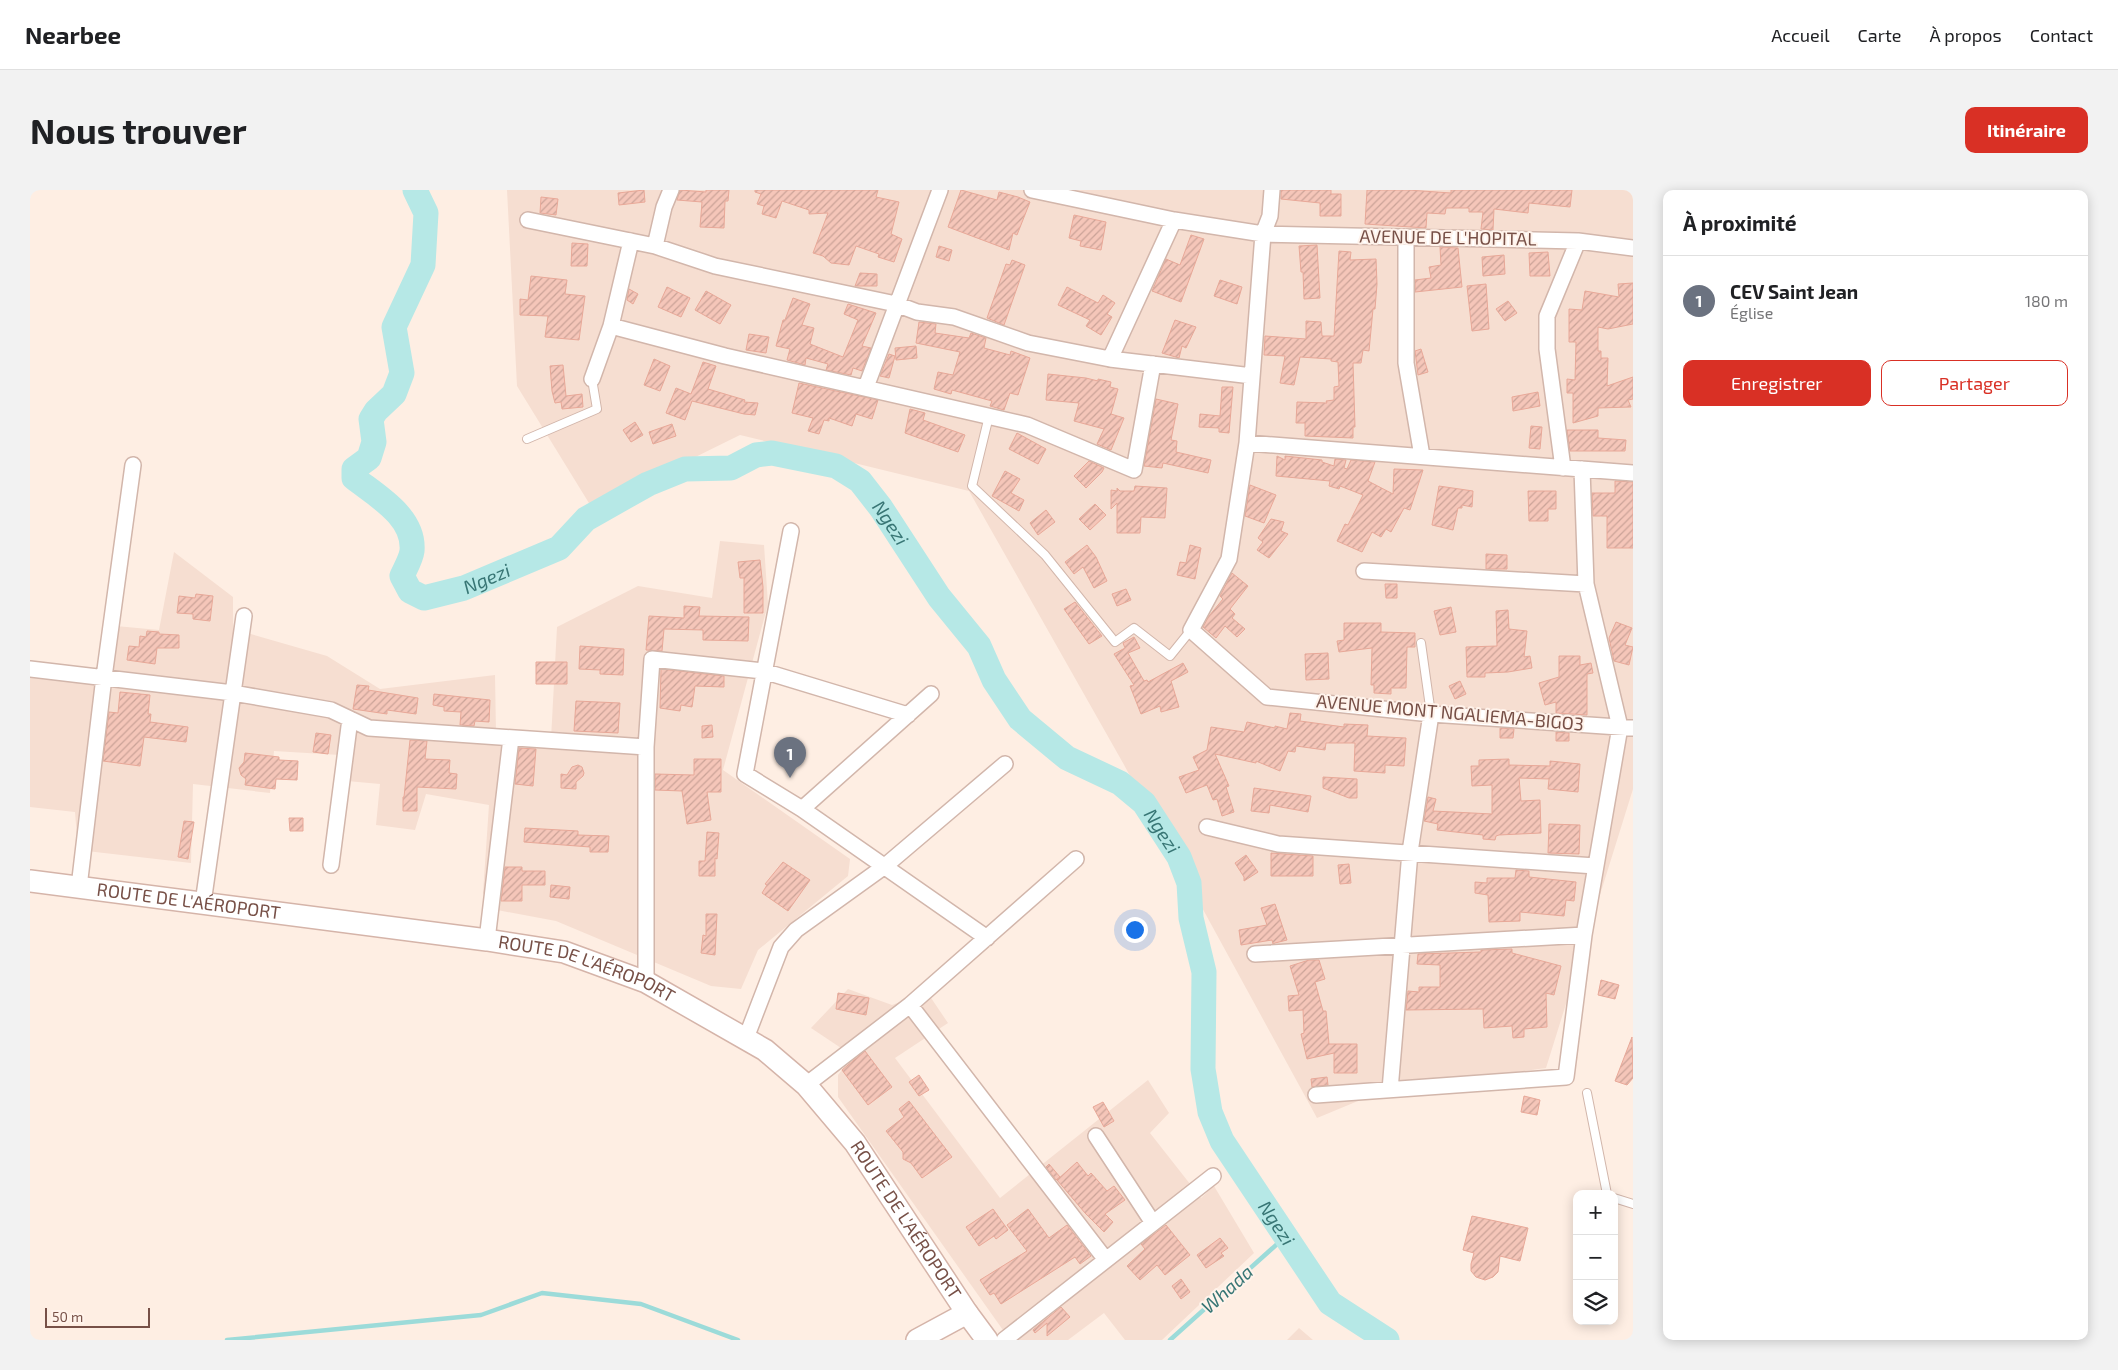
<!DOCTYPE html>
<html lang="fr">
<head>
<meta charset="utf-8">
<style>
  :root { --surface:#fff; --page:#f2f2f2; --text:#202124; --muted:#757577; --line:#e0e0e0; --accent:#d93025 }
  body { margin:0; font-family:"Exo 2",sans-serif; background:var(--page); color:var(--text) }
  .controls { position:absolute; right:15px; bottom:15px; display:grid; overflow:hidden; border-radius:10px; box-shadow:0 2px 12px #0003 }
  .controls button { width:45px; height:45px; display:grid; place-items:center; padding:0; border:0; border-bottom:1px solid var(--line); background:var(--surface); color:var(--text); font:25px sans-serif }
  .scale { position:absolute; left:15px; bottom:12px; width:105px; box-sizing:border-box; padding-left:5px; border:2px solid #775047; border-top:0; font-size:14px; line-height:18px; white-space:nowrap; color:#775047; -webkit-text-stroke:4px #fff3eb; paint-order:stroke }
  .you { position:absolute; left:1104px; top:739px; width:18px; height:18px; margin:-12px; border:4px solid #fff; border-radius:50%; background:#1a73e8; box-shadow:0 0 0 8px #1a73e833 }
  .badge { display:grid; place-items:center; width:32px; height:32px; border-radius:50%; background:var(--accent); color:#fff; font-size:16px; font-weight:700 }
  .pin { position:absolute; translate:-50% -41px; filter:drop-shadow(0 1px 2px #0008) }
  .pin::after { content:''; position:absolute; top:26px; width:18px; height:15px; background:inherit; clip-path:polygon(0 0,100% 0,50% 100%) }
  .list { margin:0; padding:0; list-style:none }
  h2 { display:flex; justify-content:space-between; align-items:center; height:65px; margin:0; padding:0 20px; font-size:21px }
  h2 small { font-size:16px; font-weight:400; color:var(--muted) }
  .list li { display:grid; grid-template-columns:32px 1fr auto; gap:15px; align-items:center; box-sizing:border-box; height:90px; padding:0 20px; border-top:1px solid var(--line) }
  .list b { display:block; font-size:19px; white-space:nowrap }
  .list p { margin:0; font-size:16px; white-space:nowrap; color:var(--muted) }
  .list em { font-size:16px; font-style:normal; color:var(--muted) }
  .actions { display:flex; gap:10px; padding:15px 20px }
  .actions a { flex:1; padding:11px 0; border:1px solid var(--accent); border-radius:10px; text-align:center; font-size:18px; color:var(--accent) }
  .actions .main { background:var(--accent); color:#fff }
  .icon { flex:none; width:28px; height:28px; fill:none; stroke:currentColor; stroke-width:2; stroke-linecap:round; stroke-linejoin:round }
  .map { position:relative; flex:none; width:1603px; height:1150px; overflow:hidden; border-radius:10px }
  header { display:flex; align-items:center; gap:30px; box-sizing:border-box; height:70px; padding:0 25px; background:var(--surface); border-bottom:1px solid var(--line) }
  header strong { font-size:24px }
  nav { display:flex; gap:28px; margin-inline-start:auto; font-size:18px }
  .intro { display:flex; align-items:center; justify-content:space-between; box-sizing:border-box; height:120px; padding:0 30px }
  h1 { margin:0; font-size:35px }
  .button { padding:12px 22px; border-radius:10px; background:var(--accent); color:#fff; font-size:18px; font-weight:700 }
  main { display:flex; gap:30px; padding:0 30px }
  aside { flex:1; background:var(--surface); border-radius:10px; box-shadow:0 2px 12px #0003 }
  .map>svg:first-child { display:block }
  .residential { fill:#f6ded1 }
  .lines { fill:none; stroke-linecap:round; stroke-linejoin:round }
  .stream { stroke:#9cdbd9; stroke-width:4.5 }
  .river { stroke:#b6e8e6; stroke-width:25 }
  .building { fill:url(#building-hatch); stroke:#e8a898 }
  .lane-casing { stroke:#d2b6ab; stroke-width:10 }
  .street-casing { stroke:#d2b6ab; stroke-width:18 }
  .secondary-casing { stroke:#d5b4a9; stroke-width:24 }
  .lane { stroke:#fff; stroke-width:8 }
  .street { stroke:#fff; stroke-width:15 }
  .secondary { stroke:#fff; stroke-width:21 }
  .labels { text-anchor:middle; stroke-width:4; stroke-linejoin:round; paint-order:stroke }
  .street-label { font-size:18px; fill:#775047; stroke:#fff3eb }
  .water-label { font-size:19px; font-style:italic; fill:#387675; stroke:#fff3eb }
</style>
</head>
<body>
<header>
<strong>Nearbee</strong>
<nav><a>Accueil</a><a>Carte</a><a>À propos</a><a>Contact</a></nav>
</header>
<div class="intro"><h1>Nous trouver</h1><a class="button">Itinéraire</a></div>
<main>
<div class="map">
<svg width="1603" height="1150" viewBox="0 0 1603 1150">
  <defs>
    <pattern id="building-hatch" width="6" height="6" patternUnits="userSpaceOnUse" patternTransform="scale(1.25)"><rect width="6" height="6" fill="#f5c6b9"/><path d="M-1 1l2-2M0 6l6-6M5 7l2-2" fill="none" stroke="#cba398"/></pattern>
  </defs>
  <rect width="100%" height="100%" fill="#feeee3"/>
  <!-- residential -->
  <path class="residential" d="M477,0h1126v599l-87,279 -159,21 -70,29 -194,-355 -154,-272 -229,-56 -148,73 -75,-122z
    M690,351l44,4 4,59 -45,166 127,89 -2,17 -90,74 -17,39 -30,-3 -155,-65 -59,-11 -14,-17 6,-88 -63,-11 -11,36 -39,-5 4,-41 -44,-4 4,-25 -66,-4 -4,42 -77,-9 -2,79 -113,-13 -3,-38 -45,-5v-140l67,13 8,-55 54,5 15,-78 59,45v32l94,27 53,33 115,-14 1,58 55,6 6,-112 81,-41 74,12z
    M818,799l44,16 35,-13 21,31 -53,35 105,140 148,-118 21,33 -19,20 51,65 13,-12 40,67 -92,87h-37l-21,-27 -36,27h-58l-172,-243v-22l15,-19 -42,-28z
    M1269,1138l14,12h-26z"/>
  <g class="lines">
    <!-- stream -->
    <path class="stream" d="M197,1150l254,-25 61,-22 99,11 97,36
      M1140,1150l115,-103"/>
    <!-- river -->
    <path class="river" id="s1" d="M385,0l11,23 -3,52 -29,62 8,46 -8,21 -18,17 -5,8 3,23 -5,16 -15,11v9c23,18 61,39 58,73 -1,8 -7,18 -10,25l8,15 14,7 40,-10 95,-40 27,-29 62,-35 37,-15 46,-1 25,-13 16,-2 64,13 24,15 21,27 58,89 40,49 15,34 26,39 47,39 53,25 24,20 35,54 10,26 2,35 13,54 -1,97 7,43 12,29 108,162 57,37"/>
  </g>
  <!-- building -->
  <path class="building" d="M614,0l1,12 -26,3 -1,-12z
    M650,0l26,2v-2h23l-1,11h-3l-1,27 -24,-1 2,-25 -25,-2z
    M725,0h123l-2,7 23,5 -8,32 11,5 -8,23 -16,-5 1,-3 -23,-8 -7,19 -18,-2 -8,-7 -10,-3 15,-40 -19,1v-4l-27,-9 -6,17 -14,-4 2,-8 -7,-2 4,-10 -6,-2z
    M931,0l36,10 2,-8 19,5 12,5 -13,33 -4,-2 -4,17 -61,-23z
    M1251,0h50v4h10v22h-21v-13l-39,-4z
    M1337,0h41l43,3v-3h121l-2,17 -41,-4 -1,10 -34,-4 -1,21 -12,-1 2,-17h-14v-4h-23l-1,6 -18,-1 -1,15 -61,-4z
    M511,7l17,2 -2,16 -16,-2z
    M1044,25l32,7 -5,28 -21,-4 1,-5 -12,-3z
    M1161,45l13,4 -23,63 -29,-11 14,-32 14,6z
    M542,53l16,1 -1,22h-16z
    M1287,55l3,53 -16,1 -1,-27h-2l-2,-26z
    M909,56l13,4 -3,11 -13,-4z
    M1410,57l18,1 4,39 -47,5v-12l16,-2 -2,-11 12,-2z
    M1309,61l12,1 -1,8 26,-1 1,25 -2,25h-2l-4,42 -6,-1 -2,13h-8l2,64h-2v11l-48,-2v-13h-9l1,-21 30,1 -1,-2 8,-1v-13l5,-1 -1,-24 -7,-1v-2l-31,-2 -6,28 -14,-2 5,-27 -21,-1 1,-19 41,3v-18l15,1 1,14h12z
    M1518,62l2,24h-20l-1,-23z
    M1474,65l1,19 -22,2 -1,-19z
    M982,70l13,5 -21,60 -17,-7 19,-54 4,1z
    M830,83l17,1v12h-22z
    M501,86l36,4 -2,14 20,2 -6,44 -34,-3 3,-21 -28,-1v-16l8,1z
    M1190,90l22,7 -5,17 -23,-8z
    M1603,93v41l-25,5 -10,-2v24h3v7h7l-1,28 26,-9v22l-5,1 3,7 -33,1v8l-25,7v-30h-6v-14l8,1 1,-38h-7v-33l13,1 3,-19 34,6 -1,-13z
    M1456,94l3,45 -17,2 -5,-45z
    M637,97l23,11 -9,19 -23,-10z
    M1037,97l31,16 5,-8 12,8 -8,11 5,3 -11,18 -15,-9 4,-6 -32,-15z
    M599,99l9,5 -5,10 -6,-4z
    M676,101l25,14 -11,19 -25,-14z
    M763,108l17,6 -8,21 12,3 -4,16 33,13 15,-37 -14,-6 4,-10 28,9 -14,33 9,2 -9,23 -9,-3 -2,7 -25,-5 2,-6 -22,-6 -1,7 -18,-5 3,-11 -14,-3 7,-26h2z
    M1478,111l9,12 -12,8 -9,-12z
    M1145,130l21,7 -10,21 -4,-2 -3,12 -17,-5z
    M889,132l17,2 -1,9 34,5 2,-5 15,5 -2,10 26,7 1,-4 19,7 -12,37 -8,-2 -6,17 -14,-4 2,-5 -40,-11 -1,4 -17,-5 4,-17 15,3 7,-23 -44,-9z
    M719,144l20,3 -3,16 -20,-3z
    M886,156l1,12 -21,2 -1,-12z
    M1391,159l7,23 -10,3 -3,-24z
    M859,164l6,2 -6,22 -9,-2z
    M624,169l16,7 -10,25 -16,-6z
    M673,172l13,4 -8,23 37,11 -1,2 14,1 -3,12 -11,-1 -52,-13 -7,19 -19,-7 10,-25 15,6z
    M533,175l3,31 16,-2 1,13 -21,2 -1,-7 -6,1 -3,-12 -2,-25z
    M1018,184l38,4 12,3v-2l13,3 -1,5 8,2 -7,25 13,4 -13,32 -14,-6 7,-15 -30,-8 5,-18 -33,-3z
    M769,193l79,17 -6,19 -16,-5 -4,12 -23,-8v3l-5,-1 -5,14 -11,-3 5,-13 -21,-5z
    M1192,197h11l-4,46 -10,-1v-4l-20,-1 1,-13 20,2z
    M1508,202l2,14 -27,5 -1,-14z
    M1126,209l22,5 -7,36 6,1 -1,11 35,8 -3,13 -45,-10 -1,5 -18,-2z
    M880,219l15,4 -2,7 42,15 -7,17 -53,-19z
    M605,232l8,13 -12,7 -8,-12z
    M642,234l4,12 -23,8 -4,-12z
    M1501,236l11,1 -2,22 -11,-1z
    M1537,240h31v8l28,2 -1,11h-55z
    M987,243l29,16 -8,15 -29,-15z
    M1247,266l8,4v-4l37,4v2l12,4 1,-7 11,1 -2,8 3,1 4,-9 24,2 -7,19 25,13 1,-25 29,1 -13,40 -6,-2 -13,24 -5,-3 -5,8 -9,-5 -10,20 -25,-11 8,-17 3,1 15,-30 -23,-9 -1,3 -10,-3 1,-5 -54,-5z
    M1059,271l15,7 -2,4 -16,16 -12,-12z
    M975,281l15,8 -9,14 13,7 -5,11 -27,-15z
    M1585,291l18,1v66h-26v-32h-14l-1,-23h23z
    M1220,295l26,10 -12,28 -19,-7z
    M1105,296l32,2 -2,30 -24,-1 -1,16h-23v-30l-6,6v-19l6,1v-3l3,3h14z
    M1409,296l34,5 -1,16 -10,-2v3h-4l-5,22 -21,-5z
    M1498,301h28v18h-8v12h-19z
    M1065,314l11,11 -16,15 -11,-11z
    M1016,320l9,12 -17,13 -8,-12z
    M1241,329l13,3 -3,9 7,3 -19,24 -12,-8 6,-8 -5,-4z
    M1057,355l9,12 11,24 -13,7 -11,-21 -9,7 -9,-12z
    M1160,355l11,3 -6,31 -18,-4 3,-13 6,1z
    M1456,364l21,1v14h-21z
    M730,370l3,27v26h-19v-35h-4l-2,-16z
    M1202,383l16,13 -18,23 5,5 -3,4 13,11 -8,8 -12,-11 -9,12 -13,-11 6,-11 14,-17 -3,-3z
    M1355,394h12v14h-11z
    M1096,399l5,11 -14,6 -5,-12z
    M166,404l17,2 -3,25 -17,-2v-5l-16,-1 2,-17 16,2z
    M1045,412l27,34 -13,8 -25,-35z
    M654,416l16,1 -1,9 50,1 -1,24 -45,-1v-10l-39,-1 -2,22 -16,-1 3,-34 35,2z
    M1421,417l5,25 -16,3 -6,-24z
    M1478,420l1,19 18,2 -3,26 6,-1 2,12 -24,4 -23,1v4h-18l-1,-30 31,-1 -1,-35z
    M1586,432l16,6 -7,17 8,2 -4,18 -15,-4 -5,-23z
    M1314,433h37v9l34,1v14h-8l-1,41h-15v6l-17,-1v-8h-3l1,-37 -33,4 -2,-11 7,-1z
    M117,441l12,1v2l20,1v13h-22l-2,16 -28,-4 2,-14 10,1 1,-11 6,1z
    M1104,447l6,11 -12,5 16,28 3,-1 1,2 35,-19 5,9 -17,9 8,26 -18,5 -1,-6 -19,8 -11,-28 4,-1 -20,-31 11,-6 -2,-5z
    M550,456l44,3 -1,26 -23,-1v-4l-21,-1z
    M1298,463l1,26 -23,1 -1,-26z
    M1529,466h21v9l11,-2 2,10 -6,1v41l-31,-2v-11l-11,3 -6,-22 20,-6z
    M506,472h31v22h-31z
    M631,479l63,7v11l-29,-1 -3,21 -11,-2 -1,6 -20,-3z
    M1430,491l6,13 -11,5 -6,-13z
    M327,495l12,1 -1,4 50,8 -2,16 -29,-4v4l-34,-5z
    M90,502l30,3 -2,19h3l-1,8 38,5 -2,15 -42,-5 -4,29 -37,-5 6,-49 9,1z
    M404,504l56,6 -1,22 -14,-1 -1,5 -14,-1 1,-13 -17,-1v-4l-11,-2z
    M546,511l44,2 -2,30 -44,-2z
    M1260,523l11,1 -1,7 44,6v-3l24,1 -1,11 39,2 -2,28 -19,-1v8l-31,-2 1,-28h-29l-1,7 -29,-4 -1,6 -7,-1 -8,20 -24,-10v2l-41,-9 14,32 -3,1 8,25 -12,4 -5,-17 -4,1 -6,-15 -21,8 -7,-16 20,-7 -6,-13 14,-7 4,-23 33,5 3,-10 28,6v-2l12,3z
    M682,535l1,12 -11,1v-12z
    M1470,538l14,1 -1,9h-13z
    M1526,542l13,1v8h-13z
    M286,543l15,2 -3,19 -15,-2z
    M380,550l17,1 -2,18 25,1 -1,13 8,1 -1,15 -39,-2v24h-14v-14h1z
    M489,558l17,1 -3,37 -18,-2z
    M215,563l34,4v3l19,1 -1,19 -21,-1 -1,10 -30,-4 1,-6 -5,-4 -2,-7 5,-6z
    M664,569h27v33h-14l4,28 -24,4 -5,-33 -27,-1v-16l39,1z
    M1479,569v6l41,1v-5l30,3 -2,28 -30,-3 1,-10 -30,-1 2,23 19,-1 1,33 -42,2 -3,1 -1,4 -12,-1v-4l-46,-5 1,-6 -14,-3 4,-24 8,2 -3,12 59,3v-29l-20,1 -1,-20h8v-6z
    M548,575l4,2 2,6 -1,3 -7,6v7l-15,-1v-14l6,1 5,-8z
    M1293,587l34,2v19h-8l-26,-10z
    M1224,598l57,8 -3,16 -38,-7 -1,8 -18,-2z
    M259,628h14v13h-13z
    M154,631l10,1 -6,37 -10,-2z
    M1519,634l31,1 -1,29 -31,-1z
    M495,638l53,3v4l31,1 -1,16h-18v-5l-66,-5z
    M677,642l12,1 -2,26 -2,-1v18h-16v-15h6z
    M1241,663l42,3v20h-42z
    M1216,665l12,17 -14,9v-4l-9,-14z
    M753,672l27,18 -22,31 -26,-18 5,-8 -2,-1z
    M1319,674l2,19 -11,1 -2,-19z
    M475,677h17v4h23v14h-23v16h-21z
    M1486,680l13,1v6l47,5 -2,19 -8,-1 -2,16 -44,-4v9l-31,1 -1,-27 -13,-2v-11l12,1v-5h28z
    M521,695l19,2 -1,12 -19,-2z
    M1245,714l12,36 -12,3 -2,1 -1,-4 -31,5 -2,-15 28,-5 -6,-17z
    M676,724h11l-2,41 -14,-2 2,-18 3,1z
    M1482,759v4l49,13 -7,29 -8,-2 1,34 -23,2v8l-11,1 -1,-12 -28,2 -1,-19 -77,1 2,-19 11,1v-5h21v-22l-23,-1 1,-10 63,-2v-2z
    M1279,770h10l6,19 -10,3 8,29h3l3,33h28v29h-23v-20l-27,6 -6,-25 3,-1 -1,-23 -14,1 -1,-15 11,-1 -9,-29z
    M1571,790l18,5 -4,14 -17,-4z
    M808,803l31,5 -3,17 -30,-6z
    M1602,847l1,41 -6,7 -12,-4z
    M835,861l27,36 -24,18 -26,-35z
    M889,885l10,15 -10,6 -10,-14z
    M1297,887l1,8 -16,2 -1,-8z
    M1494,906l16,4 -3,15 -16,-3z
    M879,911l43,56 -30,21 -11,-15 -8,-4v-7l-17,-21 18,-14 -5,-8z
    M1073,912l11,19 -10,6 -11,-20z
    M1047,972l11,14 3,-3 16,18 7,-5 11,14 -20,14 8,8 -9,10 -19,-19 -28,-33z
    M1019,974l11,13 -4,3 -10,-13z
    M963,1019l15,21 -12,9 -2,-3 -15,10 -13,-19z
    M998,1019l21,29 18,-13 24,31 -11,8 -5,-7 -74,47 -7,-11 -4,2 -10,-15 47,-29 -20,-26z
    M1442,1026l56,12 -8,33 -20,-5 -2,16 -5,5 -8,3 -9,-3 -5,-6v-7l3,-11 -11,-3z
    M1136,1035l24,30 -25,20 -8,-10 -17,15 -13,-14 18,-17 -4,-5z
    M1190,1048l8,10 -7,5 3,3 -18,12 -9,-13z
    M1151,1089l9,13 -9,7 -9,-13z
    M1031,1117l9,10 -23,19v-13l-12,10 -2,-3z"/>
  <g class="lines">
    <defs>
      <path id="lane" d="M959,226l-17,70 73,69 70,87 19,-14 36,28 21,-26
        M497,249l70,-30 -5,-30
        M1391,453l10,71
        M1557,903l20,101
        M1584,1008l19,6"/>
      <path id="street" d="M1002,0l142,30 89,14 315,7 55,7
        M1242,0l-2,26 -7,18 -16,209 -18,116 -38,71 76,67 164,17 202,14
        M498,30l127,26 60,20 181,38 21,8 37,5 74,26 82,16 142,17
        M1376,47v126l16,93
        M625,56l9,-39 7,-17
        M581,136l114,30 302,69 107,45 19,-106
        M1080,169l64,-139
        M562,189l19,-53 20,-85
        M836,197l74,-197
        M1217,253l386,30
        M1533,278l-16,-119v-33l31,-75
        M761,341l-46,243 57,35 185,129
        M1334,381l222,13
        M0,479l203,24 98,17 38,18 277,19
        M772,619l129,-115
        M1177,637l71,17 317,22
        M301,675l19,-146
        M49,697l25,-210 29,-212
        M173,713l41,-287
        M457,750l24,-202
        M1225,764l329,-19
        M616,792v-235l6,-88 111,12 145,44
        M880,815l196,255
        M716,848l35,-91 15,-17 89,-64 120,-102
        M776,895l104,-80 166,-146
        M1360,900l20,-238 21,-138
        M1286,905l250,-18 18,-142 36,-208 -34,-143 -4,-115
        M1066,946l57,87
        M974,1150l209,-164"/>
      <g id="secondary">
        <path id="s2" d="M0,691l457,59 77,12 82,30 119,68 41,35 49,58 112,170 20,27"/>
        <path d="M887,1150l50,-27"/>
      </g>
    </defs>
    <!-- lane casing -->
    <use href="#lane" class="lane-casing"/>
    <!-- street casing -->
    <use href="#street" class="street-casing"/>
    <!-- secondary casing -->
    <use href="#secondary" class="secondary-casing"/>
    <!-- lane -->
    <use href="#lane" class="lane"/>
    <!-- street -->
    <use href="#street" class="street"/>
    <!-- secondary -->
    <use href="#secondary" class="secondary"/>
  </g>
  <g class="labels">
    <!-- street labels -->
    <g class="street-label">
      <text transform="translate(1418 48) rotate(1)" y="6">AVENUE DE L'HOPITAL</text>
      <text transform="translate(1420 523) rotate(5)" y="6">AVENUE MONT NGALIEMA-BIGO3</text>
      <text dy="6" stroke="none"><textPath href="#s2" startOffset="160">ROUTE DE L'AÉROPORT</textPath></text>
      <text dy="6" stroke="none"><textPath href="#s2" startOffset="565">ROUTE DE L'AÉROPORT</textPath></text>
      <text dy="6" stroke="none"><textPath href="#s2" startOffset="985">ROUTE DE L'AÉROPORT</textPath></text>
    </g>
    <!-- water labels -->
    <g class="water-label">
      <text dy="7" stroke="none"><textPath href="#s1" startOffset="1005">Ngezi</textPath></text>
      <text dy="7" stroke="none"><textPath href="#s1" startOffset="540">Ngezi</textPath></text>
      <text dy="7" stroke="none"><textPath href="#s1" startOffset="1425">Ngezi</textPath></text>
      <text dy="7" stroke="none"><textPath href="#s1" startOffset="1845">Ngezi</textPath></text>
      <text transform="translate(1197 1099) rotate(-42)" y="7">Whada</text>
    </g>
  </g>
</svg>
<div class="controls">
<button>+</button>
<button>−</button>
<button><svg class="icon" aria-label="layers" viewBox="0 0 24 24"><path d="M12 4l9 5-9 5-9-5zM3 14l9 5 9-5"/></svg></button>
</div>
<div class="scale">50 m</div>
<div class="you"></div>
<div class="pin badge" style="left:760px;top:588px;background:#6b7280">1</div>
</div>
<aside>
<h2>À proximité<small></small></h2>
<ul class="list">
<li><span class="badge" style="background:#6b7280">1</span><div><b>CEV Saint Jean</b><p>Église</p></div><em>180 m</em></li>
</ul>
<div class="actions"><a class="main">Enregistrer</a><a>Partager</a></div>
</aside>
</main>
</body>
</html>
